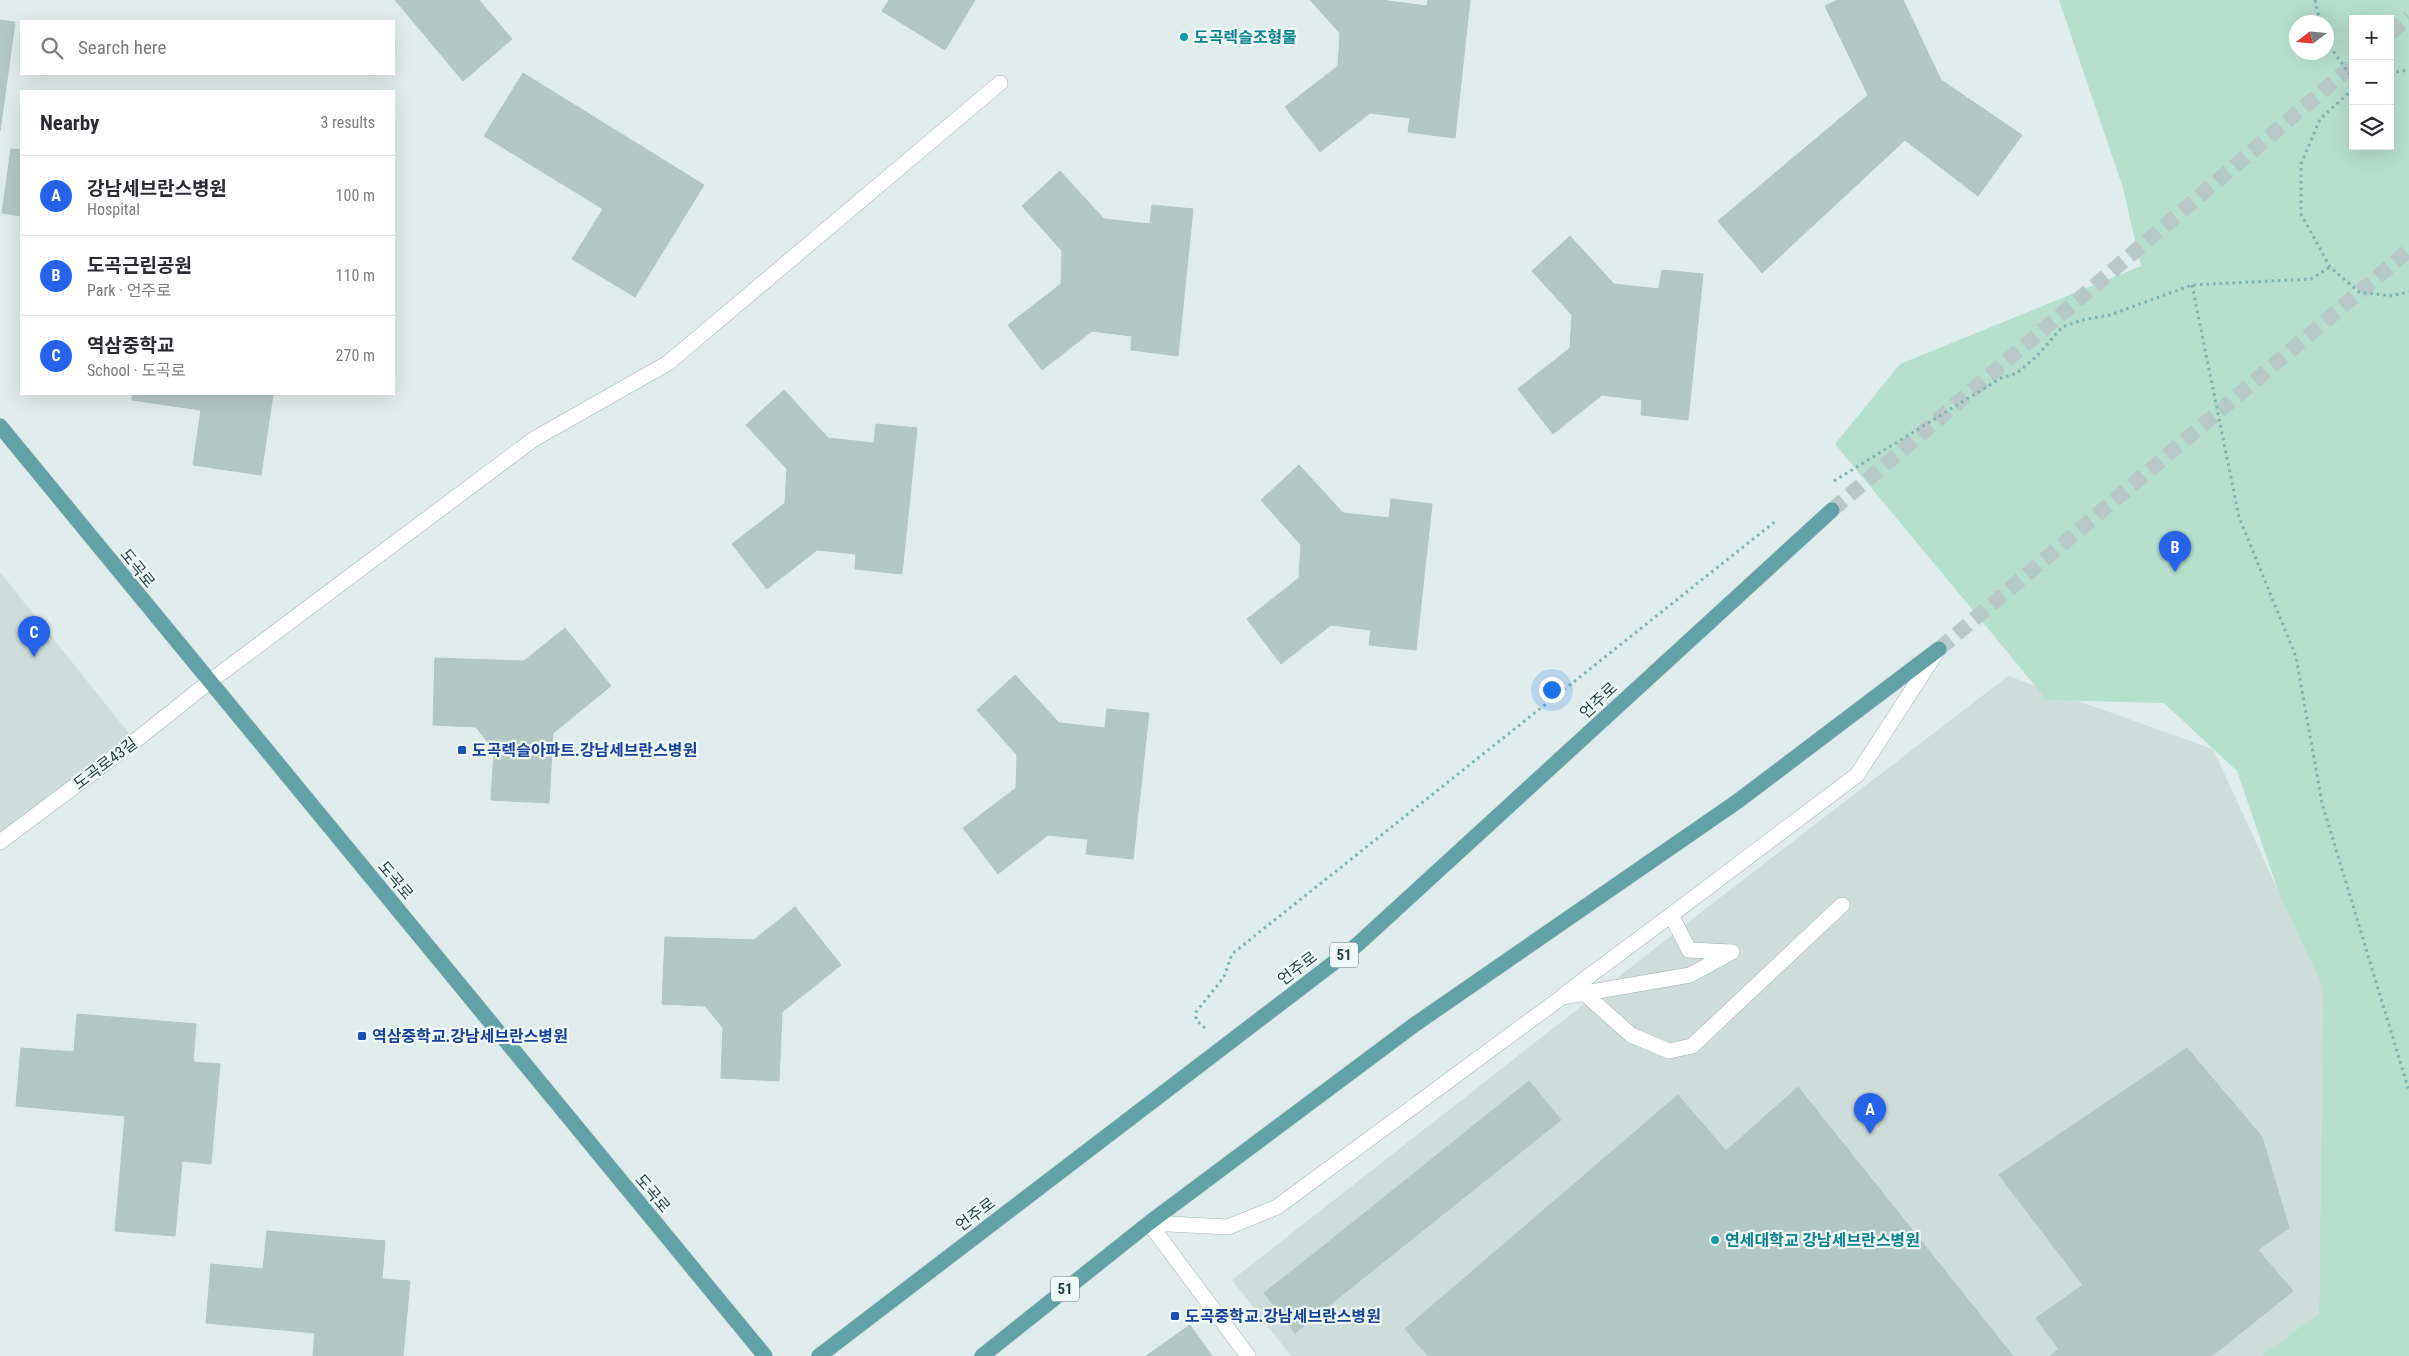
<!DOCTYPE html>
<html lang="en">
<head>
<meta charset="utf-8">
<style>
  :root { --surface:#fff; --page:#f2f2f3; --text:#2b2b33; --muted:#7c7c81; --line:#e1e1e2; --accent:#2563eb }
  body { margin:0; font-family:"Roboto Condensed","Noto Sans KR",sans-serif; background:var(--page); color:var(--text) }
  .controls { position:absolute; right:15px; top:15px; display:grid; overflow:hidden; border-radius:0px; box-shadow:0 5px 20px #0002 }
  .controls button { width:45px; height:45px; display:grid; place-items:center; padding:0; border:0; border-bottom:1px solid var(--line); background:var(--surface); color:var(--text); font:25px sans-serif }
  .compass { position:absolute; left:2289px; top:15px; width:45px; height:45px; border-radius:50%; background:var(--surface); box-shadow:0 5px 20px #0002; rotate:254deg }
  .you { position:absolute; left:1551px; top:689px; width:18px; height:18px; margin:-12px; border:4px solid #fff; border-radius:50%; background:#1a73e8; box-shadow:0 0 0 8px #1a73e833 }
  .badge { display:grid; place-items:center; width:32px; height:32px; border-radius:50%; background:var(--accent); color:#fff; font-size:16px; font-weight:700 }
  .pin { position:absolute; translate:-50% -41px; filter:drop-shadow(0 1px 2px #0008) }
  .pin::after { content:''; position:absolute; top:26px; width:18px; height:15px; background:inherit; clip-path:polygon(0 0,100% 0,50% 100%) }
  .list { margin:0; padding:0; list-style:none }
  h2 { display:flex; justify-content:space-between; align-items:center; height:65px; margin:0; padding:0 20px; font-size:21px }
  h2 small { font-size:16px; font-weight:400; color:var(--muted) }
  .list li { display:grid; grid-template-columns:32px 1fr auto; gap:15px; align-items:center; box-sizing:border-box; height:80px; padding:0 20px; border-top:1px solid var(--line) }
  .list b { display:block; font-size:19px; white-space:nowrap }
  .list p { margin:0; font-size:16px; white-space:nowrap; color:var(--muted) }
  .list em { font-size:16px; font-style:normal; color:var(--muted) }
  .icon { flex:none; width:28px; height:28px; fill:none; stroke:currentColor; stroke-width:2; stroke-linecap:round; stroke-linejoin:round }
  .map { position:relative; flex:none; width:2409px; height:1356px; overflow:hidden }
  .search { position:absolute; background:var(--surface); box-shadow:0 5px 20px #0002; left:20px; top:20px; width:375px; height:55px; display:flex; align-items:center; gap:12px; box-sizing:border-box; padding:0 18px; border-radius:0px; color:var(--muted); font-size:19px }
  .panel { position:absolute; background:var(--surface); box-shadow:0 5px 20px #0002; left:20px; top:90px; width:375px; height:305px; border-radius:0px }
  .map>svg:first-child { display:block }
  .built { fill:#cedcda }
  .park { fill:#b6dfce; fill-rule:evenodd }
  .building { fill:#b5c7c5; stroke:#b2c6c4 }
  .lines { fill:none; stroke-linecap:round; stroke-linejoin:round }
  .major-tunnel { stroke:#b9c9c8; stroke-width:15; stroke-dasharray:15 8; stroke-linecap:butt }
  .minor-casing { stroke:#a2b4b4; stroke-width:16 }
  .major-casing { stroke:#c0c9c9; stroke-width:16 }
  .path { stroke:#7db3b3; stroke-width:3; stroke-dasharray:2.5 4; stroke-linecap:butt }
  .minor { stroke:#fff; stroke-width:15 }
  .major { stroke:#60a2a6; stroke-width:15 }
  .culture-dot { fill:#0f9aa8; stroke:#f0f8f7; stroke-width:2 }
  .transit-dot { fill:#1a4fb4; stroke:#f0f8f7; stroke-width:2 }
  .labels { text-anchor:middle; stroke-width:4.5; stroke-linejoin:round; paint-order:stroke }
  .shield { fill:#f0f8f7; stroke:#5e7576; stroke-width:1 }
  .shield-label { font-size:15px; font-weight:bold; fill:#1f3d3e }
  .culture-label { font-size:16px; font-weight:bold; fill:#0d838f; stroke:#f0f8f7; text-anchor:start }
  .street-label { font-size:16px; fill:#1f3d3e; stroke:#f0f8f7 }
  .transit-label { font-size:16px; font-weight:bold; fill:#164399; stroke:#f0f8f7; text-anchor:start }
</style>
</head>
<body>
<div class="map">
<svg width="2409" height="1356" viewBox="0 0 2409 1356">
  <rect width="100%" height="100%" fill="#e0eceb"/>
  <!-- built -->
  <path class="built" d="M0,572l135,169 -135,100z
    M2008,676l205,73 110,239 -4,325 -58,43h-970l-59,-76 472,-370z"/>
  <!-- park -->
  <path class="park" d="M2059,0h350v1356h-148l58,-43 4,-325 -44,-95 -42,-122 -73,-68 -117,-3 -212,-256 65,-80 241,-98 -18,-78zM2353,19h37v127h-37zM2296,22h30v30h-30z"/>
  <!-- building -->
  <path class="building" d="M395,0h84l33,39 -49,42z
    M889,0h86l-30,50 -63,-39z
    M1310,0h70l47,6 1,-6h42l-15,138 -47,-6 2,-14 -40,-5 -50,39 -35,-45 53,-41 2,-33z
    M1838,0h65l38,80 81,55 -44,61 -73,-56 -143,133 -44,-52 150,-126 -43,-89z
    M0,20l15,2 -15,109z
    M523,73l181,112 -69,112 -63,-38 31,-50 -119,-73z
    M11,149l10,1v66l-19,-3z
    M1060,171l44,48 46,5 2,-19 41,4 -15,147 -47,-6 1,-14 -40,-5 -50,39 -34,-45 53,-41 1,-33 -40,-45z
    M1570,236l44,48 45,5 3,-19 41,4 -15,146 -47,-5 1,-15 -40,-5 -49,39 -35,-45 52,-41 2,-33 -40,-44z
    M784,390l44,48 46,5 2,-19 41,4 -15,146 -47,-5 1,-15 -39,-4 -50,39 -35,-45 53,-41 2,-34 -41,-44z
    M133,394h140l-12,81 -68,-10 8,-55 -69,-10z
    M1299,465l44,48 46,5 2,-19 41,5 -16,146 -47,-5 2,-15 -40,-5 -50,39 -34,-45 52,-41 2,-33 -40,-45z
    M565,628l46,58 -58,47 -4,70 -58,-3 3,-50 -18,-23 -43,-2 2,-67 89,3z
    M1015,675l44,48 46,5 2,-19 42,4 -16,146 -47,-5 2,-15 -40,-4 -50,39 -35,-46 53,-40 1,-33 -40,-45z
    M795,907l46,58 -59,47 -3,69 -58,-3 2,-50 -18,-22 -43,-2 3,-67 89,3z
    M77,1014l119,10 -3,38 27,2 -9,100 -29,-3 -7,75 -60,-5 10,-115 -109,-10 5,-58 53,4z
    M2187,1048l75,89 27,91 -31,22 35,41 -81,65h-162l9,-7 -23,-31 47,-33 -84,-110z
    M1529,1081l32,39 -209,167 -31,-39z
    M1798,1087l215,269h-585l-23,-27 273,-234 48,56z
    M267,1231l118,10 -3,38 28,2 -7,75h-90l2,-23 -109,-10 5,-59 52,5z
    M1321,1248l31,39 -57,46 -31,-40z
    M1190,1325l22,31h-66z"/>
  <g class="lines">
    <!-- major-tunnel -->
    <path class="major-tunnel" d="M2390,33l19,-16
      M1832,510l521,-445
      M1939,649l470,-399"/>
    <defs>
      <path id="minor" d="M0,842l135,-101 74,-59 325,-243 134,-76 332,-280
        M1731,952l-42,-2 -18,-35 186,-140 81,-125
        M1584,993l47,42 38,16 23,-5 150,-141
        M1565,994l106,-79
        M1149,1223l79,4 49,-20 285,-210 128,-22 42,-23
        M1149,1223l99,133"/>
      <path id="major" d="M0,426l765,930
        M819,1356l538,-411 475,-435
        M982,1356l167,-133 265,-198 324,-224 201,-152"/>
    </defs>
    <!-- minor casing -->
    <use href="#minor" class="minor-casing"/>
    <!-- major casing -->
    <use href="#major" class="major-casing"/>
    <!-- path -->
    <path class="path" d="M2315,0l5,22
      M2326,41l27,38
      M2390,73l19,-3
      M2353,89l-33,30 -19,45v50l29,53 29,25 31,4 19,-4
      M2192,285l47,232 57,140 26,146 87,288
      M1834,481l167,-103 16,-5 20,-17 25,-29 20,-7 28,-5 82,-30 119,-6 19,-12
      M1205,1028l-9,-8v-8l28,-35 8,-23 545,-434"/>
    <!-- minor -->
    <use href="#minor" class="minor"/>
    <!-- major -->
    <use href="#major" class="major"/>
  </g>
  <!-- markers -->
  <g class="culture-dot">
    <circle cx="1184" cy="37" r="5"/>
    <circle cx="1715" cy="1240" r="5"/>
  </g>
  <g class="transit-dot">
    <rect x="457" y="745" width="10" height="10" rx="2.5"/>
    <rect x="357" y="1031" width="10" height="10" rx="2.5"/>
    <rect x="1170" y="1311" width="10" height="10" rx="2.5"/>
  </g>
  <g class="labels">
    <!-- shield labels -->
    <g class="shield">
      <rect x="1330" y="942.5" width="28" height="25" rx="4"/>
      <rect x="1051" y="1276.5" width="28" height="25" rx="4"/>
    </g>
    <g class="shield-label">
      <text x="1344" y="960">51</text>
      <text x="1065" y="1294">51</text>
    </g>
    <!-- culture labels -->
    <g class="culture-label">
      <text x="1194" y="43">도곡렉슬조형물</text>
      <text x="1725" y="1246">연세대학교 강남세브란스병원</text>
    </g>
    <!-- street labels -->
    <g class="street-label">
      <text transform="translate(138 568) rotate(51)" y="6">도곡로</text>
      <text transform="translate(1598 700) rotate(-43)" y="6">언주로</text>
      <text transform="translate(105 763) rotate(-37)" y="6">도곡로43길</text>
      <text transform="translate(396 880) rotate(50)" y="6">도곡로</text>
      <text transform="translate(1297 968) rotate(-37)" y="6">언주로</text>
      <text transform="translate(653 1193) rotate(50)" y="6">도곡로</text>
      <text transform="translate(975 1214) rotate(-37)" y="6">언주로</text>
    </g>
    <!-- transit labels -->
    <g class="transit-label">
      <text x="472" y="756">도곡렉슬아파트.강남세브란스병원</text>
      <text x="372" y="1042">역삼중학교.강남세브란스병원</text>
      <text x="1185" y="1322">도곡중학교.강남세브란스병원</text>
    </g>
  </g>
</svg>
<div class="controls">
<button>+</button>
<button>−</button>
<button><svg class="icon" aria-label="layers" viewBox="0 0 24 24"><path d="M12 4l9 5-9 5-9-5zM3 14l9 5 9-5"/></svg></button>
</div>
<svg class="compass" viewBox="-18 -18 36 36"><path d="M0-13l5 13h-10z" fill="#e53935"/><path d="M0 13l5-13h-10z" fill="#7c7c81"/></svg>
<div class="you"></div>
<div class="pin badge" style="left:1870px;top:1134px">A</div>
<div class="pin badge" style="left:2175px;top:572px">B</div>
<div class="pin badge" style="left:34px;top:657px">C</div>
<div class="search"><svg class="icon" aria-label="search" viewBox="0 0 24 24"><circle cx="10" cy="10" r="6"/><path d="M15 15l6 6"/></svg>Search here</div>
<section class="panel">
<h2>Nearby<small>3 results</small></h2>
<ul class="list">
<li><span class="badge">A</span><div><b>강남세브란스병원</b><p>Hospital</p></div><em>100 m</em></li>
<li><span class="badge">B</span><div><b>도곡근린공원</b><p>Park · 언주로</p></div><em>110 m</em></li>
<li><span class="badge">C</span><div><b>역삼중학교</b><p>School · 도곡로</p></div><em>270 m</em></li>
</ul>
</section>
</div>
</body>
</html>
